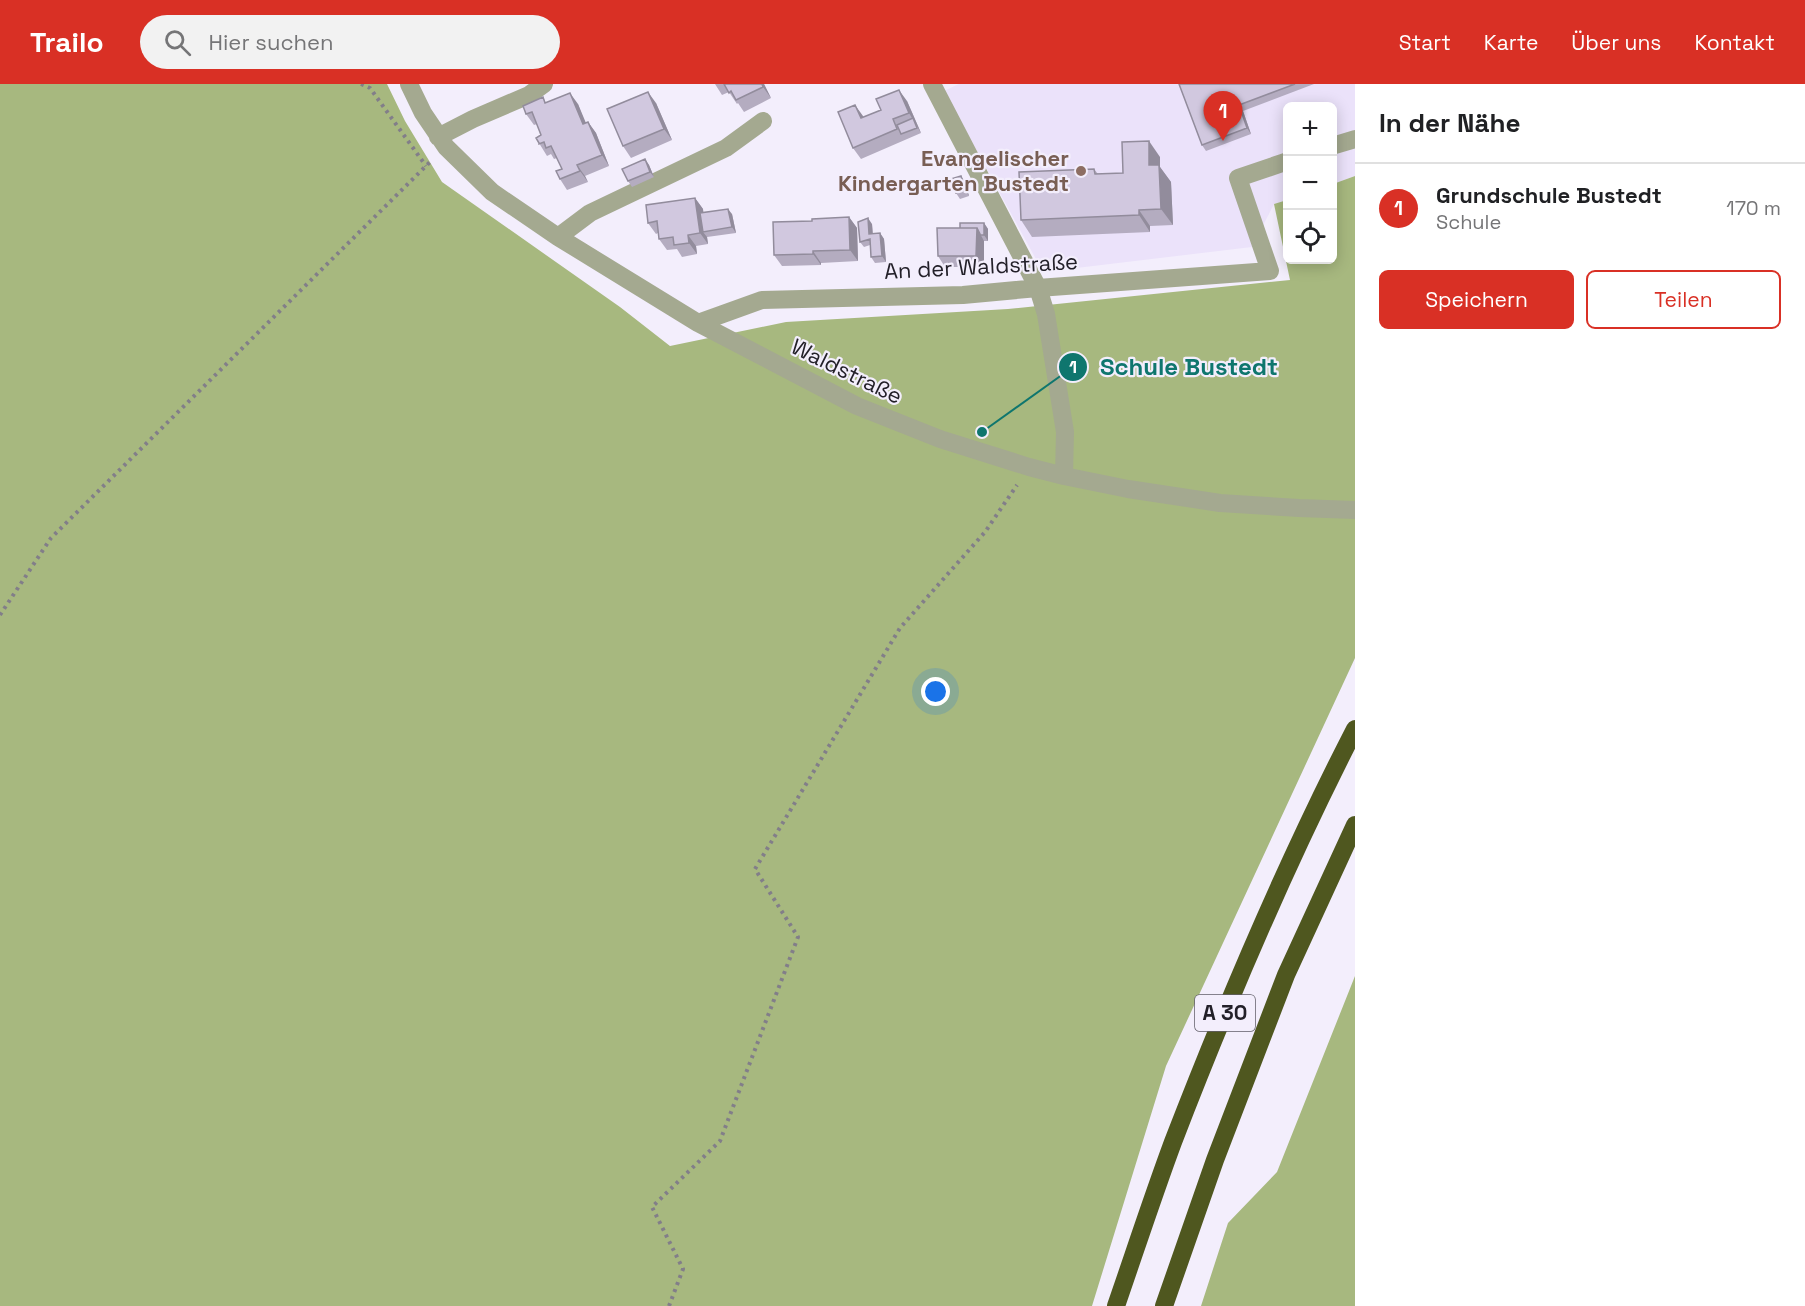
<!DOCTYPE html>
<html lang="de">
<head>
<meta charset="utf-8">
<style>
  :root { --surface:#fff; --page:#f2f2f2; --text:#202124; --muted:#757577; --line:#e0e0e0; --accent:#d93025 }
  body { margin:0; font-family:"Space Grotesk",sans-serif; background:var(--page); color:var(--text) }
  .controls { position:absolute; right:18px; top:18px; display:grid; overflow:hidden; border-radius:9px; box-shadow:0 3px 15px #0003 }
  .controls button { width:54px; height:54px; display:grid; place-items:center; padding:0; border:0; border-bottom:2px solid var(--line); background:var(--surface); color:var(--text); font:30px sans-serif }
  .you { position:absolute; left:936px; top:608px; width:21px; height:21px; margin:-15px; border:4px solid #fff; border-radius:50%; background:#1a73e8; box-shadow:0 0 0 9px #1a73e833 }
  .badge { display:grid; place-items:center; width:39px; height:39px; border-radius:50%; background:var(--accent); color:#fff; font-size:20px; font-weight:700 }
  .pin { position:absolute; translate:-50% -50px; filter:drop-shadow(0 2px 3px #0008) }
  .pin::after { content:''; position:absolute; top:32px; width:21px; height:18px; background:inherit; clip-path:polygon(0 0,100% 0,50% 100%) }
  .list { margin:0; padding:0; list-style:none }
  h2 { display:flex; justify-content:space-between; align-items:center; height:78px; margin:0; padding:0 24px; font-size:26px }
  h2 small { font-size:20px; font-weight:400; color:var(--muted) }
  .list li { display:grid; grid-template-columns:39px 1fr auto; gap:18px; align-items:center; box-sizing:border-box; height:90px; padding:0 24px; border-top:2px solid var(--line) }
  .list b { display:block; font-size:22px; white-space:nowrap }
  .list p { margin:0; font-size:20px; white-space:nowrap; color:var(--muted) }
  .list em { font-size:20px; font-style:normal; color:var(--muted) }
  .actions { display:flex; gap:12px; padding:18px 24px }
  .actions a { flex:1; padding:14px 0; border:2px solid var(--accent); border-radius:9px; text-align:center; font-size:21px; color:var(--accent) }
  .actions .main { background:var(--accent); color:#fff }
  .icon { flex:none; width:33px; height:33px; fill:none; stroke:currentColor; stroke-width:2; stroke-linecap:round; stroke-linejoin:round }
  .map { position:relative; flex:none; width:1355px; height:1222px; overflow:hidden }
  header { display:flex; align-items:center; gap:36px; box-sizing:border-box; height:84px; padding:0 30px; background:var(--accent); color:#fff }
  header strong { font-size:28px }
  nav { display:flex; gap:33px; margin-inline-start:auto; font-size:21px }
  .search { width:420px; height:54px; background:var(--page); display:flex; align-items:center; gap:15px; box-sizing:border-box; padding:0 21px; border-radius:33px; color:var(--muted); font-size:22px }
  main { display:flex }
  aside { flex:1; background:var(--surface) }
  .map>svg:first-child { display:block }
  .built { fill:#ebe2fa }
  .forest { fill:#a7b87f }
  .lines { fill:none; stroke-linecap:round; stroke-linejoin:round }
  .path { stroke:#827e89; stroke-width:4; stroke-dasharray:3 4.5; stroke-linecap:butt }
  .minor { stroke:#a4a990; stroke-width:18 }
  .highway { stroke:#4f571f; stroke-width:18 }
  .wall { fill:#b4acc0 }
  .shaded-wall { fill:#928c9c }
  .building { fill:#d1c8df; stroke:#928c9c; stroke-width:1.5 }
  .education-dot { fill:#8d6e63; stroke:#f3eefc; stroke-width:2 }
  .labels { text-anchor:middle; stroke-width:4.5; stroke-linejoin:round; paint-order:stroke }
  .shield { fill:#f3eefc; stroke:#615e68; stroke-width:1.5 }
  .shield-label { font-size:21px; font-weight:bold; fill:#232029 }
  .education-label { font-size:22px; font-weight:bold; fill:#785e54; stroke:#f3eefc; text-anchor:end }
  .street-label { font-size:22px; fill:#232029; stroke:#f3eefc }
  .leader { fill:none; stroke:#0f766e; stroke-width:2 }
  .callout-dot { fill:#0f766e; stroke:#f3eefc; stroke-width:2 }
  .mark-label { font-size:18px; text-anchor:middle; font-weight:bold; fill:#fff }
  .callout-label { font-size:24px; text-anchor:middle; font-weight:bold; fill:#0f766e; stroke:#f3eefc; stroke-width:4.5; stroke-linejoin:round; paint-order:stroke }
</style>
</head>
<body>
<header>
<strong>Trailo</strong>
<div class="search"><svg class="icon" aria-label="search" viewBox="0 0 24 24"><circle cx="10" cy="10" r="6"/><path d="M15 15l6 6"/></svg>Hier suchen</div>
<nav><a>Start</a><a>Karte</a><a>Über uns</a><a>Kontakt</a></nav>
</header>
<main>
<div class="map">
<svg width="1355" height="1222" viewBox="0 0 1355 1222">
  <rect width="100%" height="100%" fill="#f3eefc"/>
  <!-- built -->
  <path class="built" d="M959,0h396v92l-22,8 -1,-78h-44l-1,94 -13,4 -22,43 -209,25 -99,-181z"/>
  <!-- forest -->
  <path class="forest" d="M0,0h387l18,37 37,61 178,125 50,39 116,-24 222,-13 282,-29 -16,-76 13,-4 1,60h44l1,-76 22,-8v482l-189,408 -74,240h-1092z
    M1355,892v330h-154l27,-83 49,-51z"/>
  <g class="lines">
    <!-- path -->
    <path class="path" d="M361,0l9,4 56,78
      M0,531l51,-77 381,-378
      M669,1222l14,-37 -31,-62 68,-66 78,-204 -43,-68 145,-241 85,-96 32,-47"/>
    <!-- minor -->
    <path class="minor" d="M409,0l14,29 23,34 46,45 66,45 140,86 159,83 83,33 89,28 35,9 64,13 92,14 79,5 56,2
      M932,0l106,204 8,26 19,118 -1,44
      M438,53l35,-18 56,-24 15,-11
      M1332,62l23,-7
      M558,153l32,-24 136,-65 37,-27
      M698,239l64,-23 201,-5 75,-7 232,-17 -32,-93 50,-17"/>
    <!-- highway -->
    <path class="highway" d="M1116,1222c19,-55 37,-110 57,-164 54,-140 113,-279 182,-413
      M1164,1222l51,-146 71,-185 69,-150"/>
  </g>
  <!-- wall -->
  <path class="wall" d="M715,0h49l7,14 -27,14 -6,-9 -1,1 -8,-12 -7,3z
    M1179,0h135l-71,27 8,23 -45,17 -4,-6z
    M543,13l3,6 32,1 7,19 3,-1 8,11 13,33 -24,10 3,6 -21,8 -7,-11 2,-10 -5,-11 -3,1 -3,-5 -4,2 -8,-13 2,-8 -4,-11 -3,1 -8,-11z
    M907,17l14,32 -60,26 -8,-11 11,-31z
    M656,19l16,37 -41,18 -8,-12z
    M1160,73v10l11,15 2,43 -23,1v6l-118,5 -11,-17 73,-51 4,5 25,-1z
    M645,75l4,6 5,12 -22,10 -4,-6z
    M965,98l4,14 -9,3 -4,-6z
    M695,114l8,11v4l29,1 4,19 -29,4 1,7 -12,2 1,8 -15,3 -5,-8 -10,1 -8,-11 -1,-6 -2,1 -8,-11z
    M849,133l8,11 1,33 -37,2v2l-39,1 -8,-11 38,-34z
    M984,139l4,6v12h-4v26h-39l-7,-11 22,-28z
    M872,140l1,10 7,-1 4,6 2,23 -11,1 -4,-6 -1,-12 -6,2 -4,-5z"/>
  <!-- shaded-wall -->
  <path class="shaded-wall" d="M762,0h2l7,14 -8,-11z
    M899,6l8,11 14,32 -12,-20z
    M648,8l8,11 16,37 -8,-11z
    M570,9l8,11 13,31 -8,-11z
    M855,21l8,11 6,13 -8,-11z
    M1239,21l4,6 8,23 -4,-6z
    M588,38l8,11 13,33 -7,-11z
    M1149,57l11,16v10l11,15 2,43 -12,-16 -12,-44z
    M645,75l4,6 5,12 -4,-5z
    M577,81l8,11 3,6 -8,-11z
    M961,92l4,6 4,14 -4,-6z
    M695,114l8,11 3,22 -3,1 4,5 1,7 -8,-11z
    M728,125l4,5 4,19 -4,-6z
    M1139,126l11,16v6l-11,-17z
    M849,133l8,11 1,33 -8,-11z
    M868,134l4,6 1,16 -4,-6z
    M984,139l4,6v12l-4,-6z
    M977,144l7,13v26l-8,-11z
    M880,149l4,6 2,23 -4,-6z
    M688,151l8,11 1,8 -8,-11z
    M813,167l8,12v2l-8,-11z"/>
  <!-- building -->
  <path class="building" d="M724,0h38l1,3 -27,13 -5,-9 -2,2z
    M1179,0h116l-56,21 8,23 -45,17z
    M899,6l10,23 -16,6 4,10 -44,19 -15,-36 17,-7 6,13 20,-8 -5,-11z
    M648,8l16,37 -41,17 -16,-37z
    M570,9l13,31 5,-2 14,33 -25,10 3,6 -20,8 -4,-8 6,-2 -11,-23 -5,2 -2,-6 -5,2v-1l-3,-5 5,-3 -9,-23 -6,2 -3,-8 20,-9 2,6z
    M913,34l4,10 -16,6 -4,-9z
    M1149,57v24h10l2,44 -22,1v5l-118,5 -2,-48 75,-3 1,5 28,-1 -1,-31z
    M645,75l5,13 -22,9 -6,-12z
    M961,92l4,14 -9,3 -5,-14z
    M695,114l5,35 -12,2 1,8 -15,2 -1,-8 -14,2 -2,-18 -9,2 -2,-18z
    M728,125l4,18 -29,5 -3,-19z
    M849,133l1,33 -37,1v3l-39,1 -1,-33 39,-1v-2z
    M868,134l1,16 11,-1 2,23 -11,1 -1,-18 -10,3 -2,-20z
    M960,139h24v12h-4v-1l-3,-6h-17z
    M937,144h40l-1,28h-38z"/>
  <!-- markers -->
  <circle class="education-dot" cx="1081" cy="87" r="6"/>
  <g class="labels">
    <!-- shield labels -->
    <rect class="shield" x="1195" y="911" width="60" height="36" rx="4.5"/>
    <g class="shield-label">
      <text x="1225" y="936">A 30</text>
    </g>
    <!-- education labels -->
    <g class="education-label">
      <text x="1069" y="82">Evangelischer<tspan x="1069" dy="25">Kindergarten Bustedt</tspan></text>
    </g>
    <!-- street labels -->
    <g class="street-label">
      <text transform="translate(981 182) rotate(-3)" y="8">An der Waldstraße</text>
      <text transform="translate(847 287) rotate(26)" y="8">Waldstraße</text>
    </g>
  </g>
  <!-- callouts -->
  <path class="leader" d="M982 348L1073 283"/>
  <g class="callout-dot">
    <circle cx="982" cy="348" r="6"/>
    <circle cx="1073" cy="283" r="15"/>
  </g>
  <g class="mark-label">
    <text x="1073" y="289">1</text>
  </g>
  <g class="callout-label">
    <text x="1189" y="291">Schule Bustedt</text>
  </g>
</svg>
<div class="controls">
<button>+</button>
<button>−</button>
<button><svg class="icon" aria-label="locate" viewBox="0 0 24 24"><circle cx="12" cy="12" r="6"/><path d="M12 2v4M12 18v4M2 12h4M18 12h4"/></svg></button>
</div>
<div class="you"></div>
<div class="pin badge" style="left:1223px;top:57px">1</div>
</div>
<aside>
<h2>In der Nähe<small></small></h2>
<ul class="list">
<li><span class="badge">1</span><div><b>Grundschule Bustedt</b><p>Schule</p></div><em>170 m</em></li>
</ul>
<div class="actions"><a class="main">Speichern</a><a>Teilen</a></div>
</aside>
</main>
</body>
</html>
